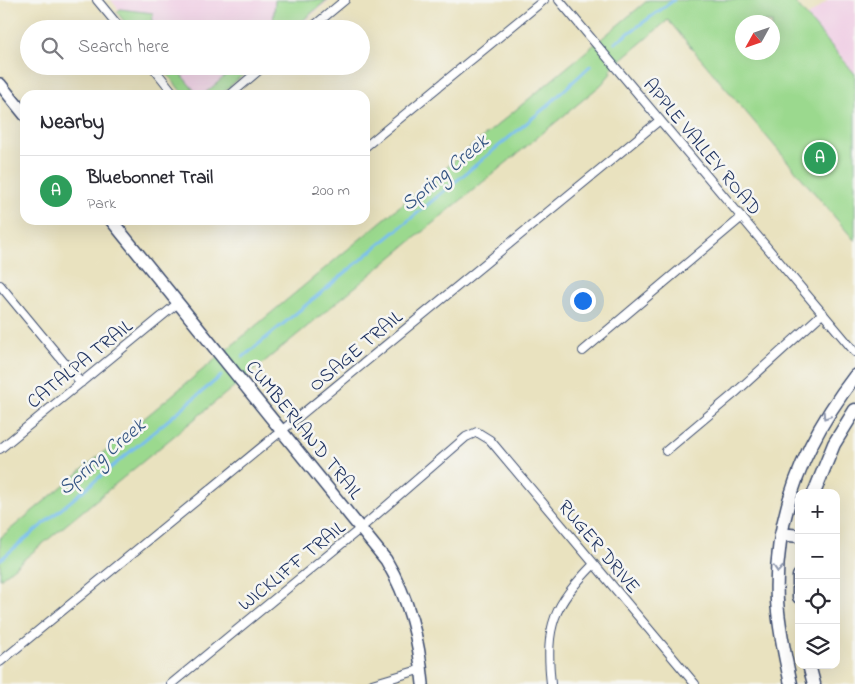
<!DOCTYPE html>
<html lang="en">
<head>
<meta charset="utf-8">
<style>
  :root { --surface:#fff; --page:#f7f7f7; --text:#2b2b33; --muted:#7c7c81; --line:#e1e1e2; --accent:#2563eb }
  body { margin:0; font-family:"Indie Flower",sans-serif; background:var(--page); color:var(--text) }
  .controls { position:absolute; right:15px; bottom:15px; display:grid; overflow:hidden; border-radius:10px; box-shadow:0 5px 20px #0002 }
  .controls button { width:45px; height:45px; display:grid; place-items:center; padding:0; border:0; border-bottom:1px solid var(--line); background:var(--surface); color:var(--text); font:25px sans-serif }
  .compass { position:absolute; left:735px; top:15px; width:45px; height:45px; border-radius:50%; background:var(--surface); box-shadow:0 5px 20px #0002; rotate:230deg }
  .you { position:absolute; left:582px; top:300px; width:18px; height:18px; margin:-12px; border:4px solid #fff; border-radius:50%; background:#1a73e8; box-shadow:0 0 0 8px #1a73e833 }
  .badge { display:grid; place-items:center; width:32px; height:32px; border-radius:50%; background:var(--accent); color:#fff; font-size:16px; font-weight:700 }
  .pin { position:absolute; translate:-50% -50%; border:2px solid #fff; box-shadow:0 1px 5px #0006 }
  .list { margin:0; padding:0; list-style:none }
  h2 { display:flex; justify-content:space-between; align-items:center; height:65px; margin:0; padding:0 20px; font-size:21px }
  h2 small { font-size:16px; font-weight:400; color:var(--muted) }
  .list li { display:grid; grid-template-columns:32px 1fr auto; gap:15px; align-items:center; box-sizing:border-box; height:70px; padding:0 20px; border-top:1px solid var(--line) }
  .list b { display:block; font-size:19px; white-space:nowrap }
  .list p { margin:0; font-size:16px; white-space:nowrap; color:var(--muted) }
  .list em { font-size:16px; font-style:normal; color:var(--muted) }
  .icon { flex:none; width:28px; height:28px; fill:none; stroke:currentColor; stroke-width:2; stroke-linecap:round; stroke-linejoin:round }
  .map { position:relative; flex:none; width:855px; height:684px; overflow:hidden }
  .search { position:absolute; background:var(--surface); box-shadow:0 5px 20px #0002; left:20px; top:20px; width:350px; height:55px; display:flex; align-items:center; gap:12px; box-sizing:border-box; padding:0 18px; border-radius:28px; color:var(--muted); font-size:19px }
  .panel { position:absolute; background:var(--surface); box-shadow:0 5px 20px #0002; left:20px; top:90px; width:350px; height:135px; border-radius:15px }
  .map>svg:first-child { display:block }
  .built { fill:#f0d0e5 }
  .green { fill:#9bd98e; stroke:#5b8476; fill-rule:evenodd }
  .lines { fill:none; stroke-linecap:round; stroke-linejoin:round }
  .stream { stroke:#78beef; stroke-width:3 }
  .street-casing { stroke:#3a4a6d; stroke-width:10 }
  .secondary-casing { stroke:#3a4a6d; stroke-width:14 }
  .primary-casing { stroke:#3a4a6d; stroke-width:15 }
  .street { stroke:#fff; stroke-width:8 }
  .secondary { stroke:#fff; stroke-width:11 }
  .primary { stroke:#fff; stroke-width:12 }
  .oneway { stroke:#8d97ae }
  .labels { text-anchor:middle; stroke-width:5; stroke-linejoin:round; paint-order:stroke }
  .street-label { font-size:20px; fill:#1b2f5e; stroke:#f6f6f2 }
  .water-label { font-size:21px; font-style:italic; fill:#325382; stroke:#f6f6f2 }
</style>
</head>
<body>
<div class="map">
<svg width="855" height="684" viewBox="0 0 855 684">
  <rect width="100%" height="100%" fill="#f6f6f2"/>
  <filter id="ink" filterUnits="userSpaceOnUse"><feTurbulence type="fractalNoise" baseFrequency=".02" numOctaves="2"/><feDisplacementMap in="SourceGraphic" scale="10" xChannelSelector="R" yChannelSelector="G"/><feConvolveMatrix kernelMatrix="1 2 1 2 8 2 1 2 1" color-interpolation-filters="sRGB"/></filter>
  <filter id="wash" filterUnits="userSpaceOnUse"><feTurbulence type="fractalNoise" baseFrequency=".0096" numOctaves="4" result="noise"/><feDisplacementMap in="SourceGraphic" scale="20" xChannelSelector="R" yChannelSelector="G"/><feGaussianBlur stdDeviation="1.12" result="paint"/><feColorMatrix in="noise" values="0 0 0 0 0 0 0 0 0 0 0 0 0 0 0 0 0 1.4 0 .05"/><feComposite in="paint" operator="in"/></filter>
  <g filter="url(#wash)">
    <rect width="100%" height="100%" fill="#e9e2bf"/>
    <!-- built -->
    <path class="built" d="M111,0h218l-34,29h-161z
      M828,0h27v74l-48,-57z
      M165,66h85l-35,29h-27z"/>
    <!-- green -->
    <path class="green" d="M275,0h52l-34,29h-44l5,-4 19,-1z
      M648,0h145l62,74v167l-187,-221 -58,49 2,3 -11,13 -601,494v-41zM742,22h30v30h-30z
      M120,9l33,4 -1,16h-22l-13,-17z
      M161,66h13l24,29h-14z
      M237,66h10v5l-27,24h-17z"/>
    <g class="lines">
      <!-- stream -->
      <path class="stream" d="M615,43l59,-43
        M243,357l303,-250 45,-42
        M0,560l221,-184"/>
    </g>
  </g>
  <g filter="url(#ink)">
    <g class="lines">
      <defs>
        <path id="street" d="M97,0l24,29
          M559,0l296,352
          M310,29l35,-29
          M152,66l23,29
          M230,95l34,-29
          M365,147l179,-147
          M0,285l81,98
          M583,351l159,-134
          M0,449l178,-146
          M666,451l69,-58 88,-80
          M0,662l660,-542
          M171,684l190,-156 105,-91 11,-5 13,8 205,244
          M372,684l50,-15
          M551,684c-6,-59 2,-78 43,-120"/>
        <path id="secondary" d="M0,84l25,31
          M111,220l275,340c23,39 33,79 37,124"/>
        <path id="primary" d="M814,493l20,-49 21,-34
          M781,534l18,2
          M799,576v21
          M809,665l5,19
          M791,684c-6,-27 -12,-55 -14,-83 -4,-84 27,-159 78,-225"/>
      </defs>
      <!-- street casing -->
      <use href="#street" class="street-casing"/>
      <!-- secondary casing -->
      <use href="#secondary" class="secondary-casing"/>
      <!-- primary casing -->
      <use href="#primary" class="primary-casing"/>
      <!-- street -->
      <use href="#street" class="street"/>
      <!-- secondary -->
      <use href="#secondary" class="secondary"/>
      <!-- primary -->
      <use href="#primary" class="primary"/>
    </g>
    <!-- one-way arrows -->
    <defs><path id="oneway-chevron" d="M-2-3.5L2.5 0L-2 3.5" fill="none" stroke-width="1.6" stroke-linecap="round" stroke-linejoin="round" transform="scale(1.25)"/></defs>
    <g class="oneway">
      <use href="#oneway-chevron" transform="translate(826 416) rotate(123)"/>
      <use href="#oneway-chevron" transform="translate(778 569) rotate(94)"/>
    </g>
  </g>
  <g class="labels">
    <!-- street labels -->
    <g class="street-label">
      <text transform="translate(703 146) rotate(50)" y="7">APPLE VALLEY ROAD</text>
      <text transform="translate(355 350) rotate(-40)" y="7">OSAGE TRAIL</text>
      <text transform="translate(79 363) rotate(-39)" y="7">CATALPA TRAIL</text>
      <text transform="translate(305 429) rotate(51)" y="7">CUMBERLAND TRAIL</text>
      <text transform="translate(600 546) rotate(50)" y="7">RUGER DRIVE</text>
      <text transform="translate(291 565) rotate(-39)" y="7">WICKLIFF TRAIL</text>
    </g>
    <!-- water labels -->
    <g class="water-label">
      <text transform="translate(444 172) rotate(-40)" y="7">Spring Creek</text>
      <text transform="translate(101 456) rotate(-40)" y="7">Spring Creek</text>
    </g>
  </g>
</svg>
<div class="controls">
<button>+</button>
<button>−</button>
<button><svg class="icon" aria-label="locate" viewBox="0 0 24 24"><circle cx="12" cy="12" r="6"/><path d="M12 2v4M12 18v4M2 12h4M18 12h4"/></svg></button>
<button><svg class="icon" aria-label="layers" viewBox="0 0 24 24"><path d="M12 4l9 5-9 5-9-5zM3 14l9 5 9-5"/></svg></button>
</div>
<svg class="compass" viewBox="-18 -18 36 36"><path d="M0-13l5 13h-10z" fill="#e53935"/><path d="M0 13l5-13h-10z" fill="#7c7c81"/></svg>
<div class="you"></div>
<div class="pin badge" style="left:820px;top:158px;background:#2e9e5b">A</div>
<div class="search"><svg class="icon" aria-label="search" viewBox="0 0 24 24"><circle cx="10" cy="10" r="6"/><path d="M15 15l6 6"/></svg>Search here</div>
<section class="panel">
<h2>Nearby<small></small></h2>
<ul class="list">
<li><span class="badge" style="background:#2e9e5b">A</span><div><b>Bluebonnet Trail</b><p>Park</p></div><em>200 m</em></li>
</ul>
</section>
</div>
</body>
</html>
